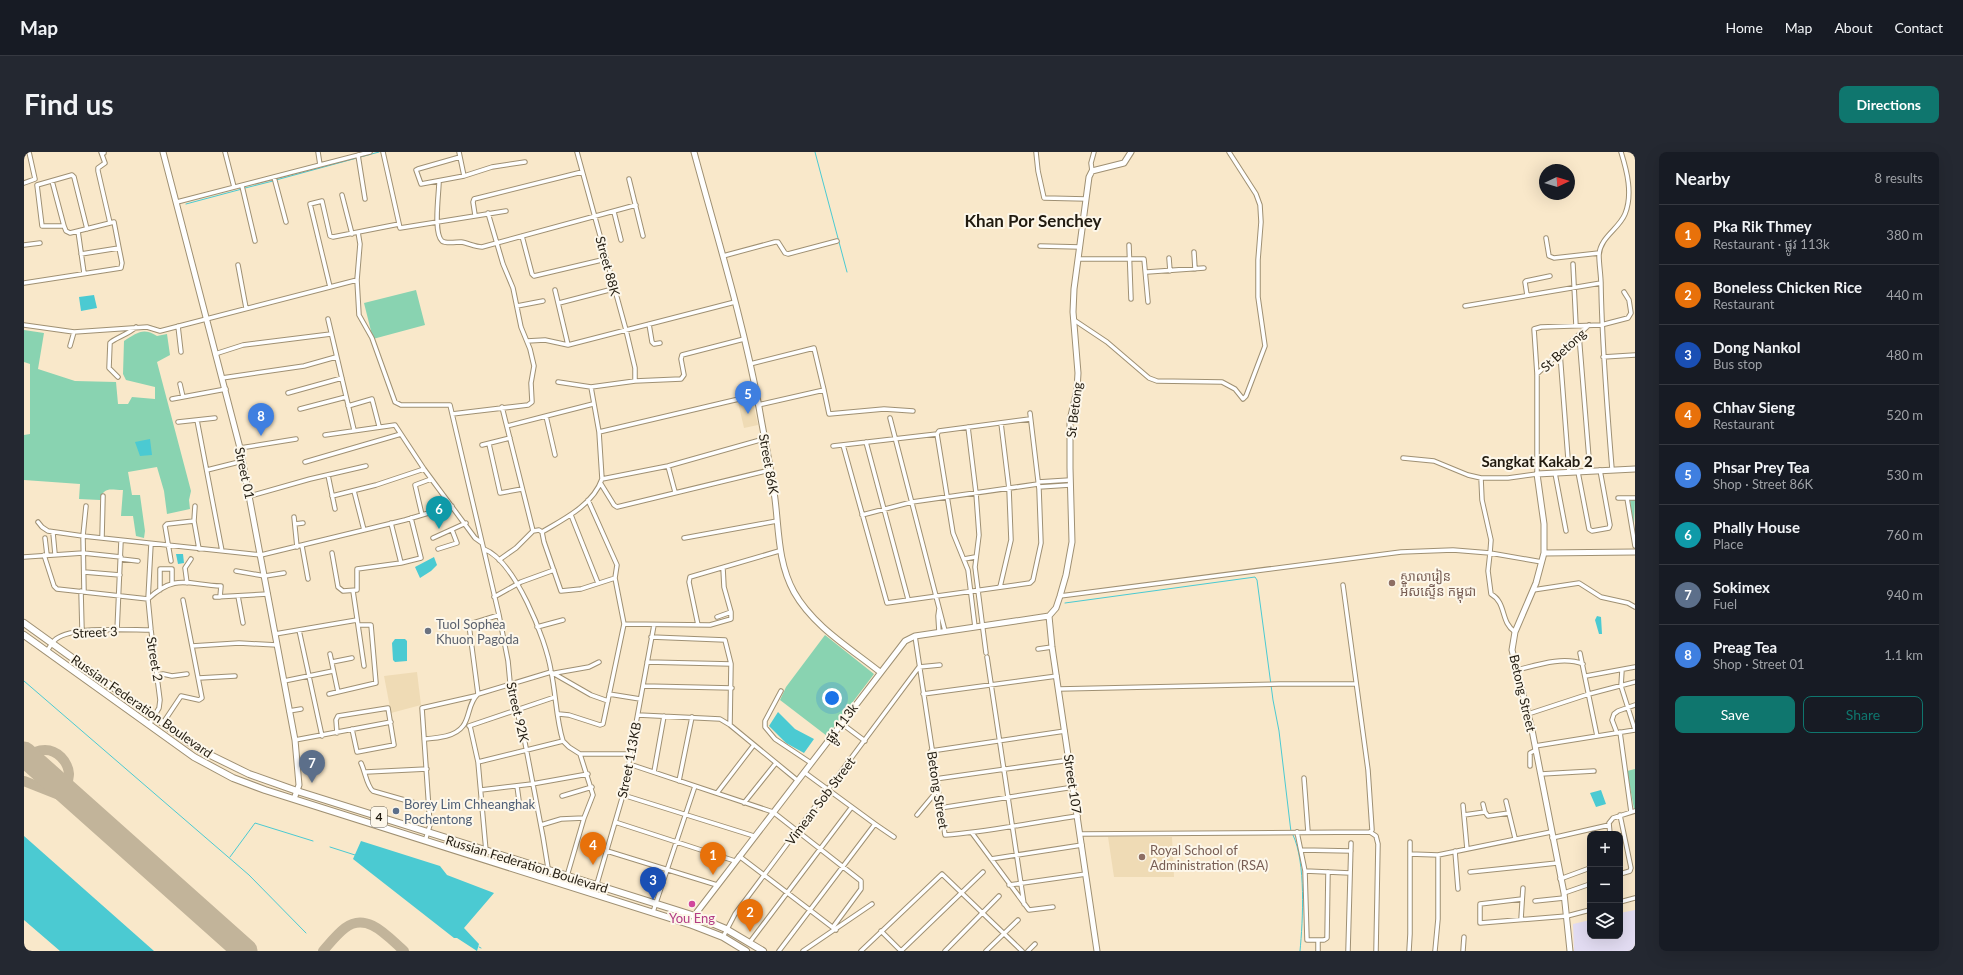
<!DOCTYPE html>
<html lang="en">
<head>
<meta charset="utf-8">
<style>
  :root { --surface:#171b24; --page:#242831; --text:#f1f3f6; --muted:#9ea1a6; --line:#363941; --accent:#0f766e }
  body { margin:0; font-family:Lato,"Noto Sans Khmer",sans-serif; background:var(--page); color:var(--text) }
  .controls { position:absolute; right:12px; bottom:12px; display:grid; overflow:hidden; border-radius:8px; box-shadow:0 4px 16px #0002 }
  .controls button { width:36px; height:36px; display:grid; place-items:center; padding:0; border:0; border-bottom:1px solid var(--line); background:var(--surface); color:var(--text); font:20px sans-serif }
  .compass { position:absolute; left:1515px; top:12px; width:36px; height:36px; border-radius:50%; background:var(--surface); box-shadow:0 4px 16px #0002; rotate:86deg }
  .you { position:absolute; left:808px; top:546px; width:14px; height:14px; margin:-10px; border:3px solid #fff; border-radius:50%; background:#1a73e8; box-shadow:0 0 0 6px #1a73e833 }
  .badge { display:grid; place-items:center; width:26px; height:26px; border-radius:50%; background:var(--accent); color:#fff; font-size:13px; font-weight:700 }
  .pin { position:absolute; translate:-50% -33px; filter:drop-shadow(0 1px 2px #0008) }
  .pin::after { content:''; position:absolute; top:21px; width:14px; height:12px; background:inherit; clip-path:polygon(0 0,100% 0,50% 100%) }
  .list { margin:0; padding:0; list-style:none }
  h2 { display:flex; justify-content:space-between; align-items:center; height:52px; margin:0; padding:0 16px; font-size:17px }
  h2 small { font-size:13px; font-weight:400; color:var(--muted) }
  .list li { display:grid; grid-template-columns:26px 1fr auto; gap:12px; align-items:center; box-sizing:border-box; height:60px; padding:0 16px; border-top:1px solid var(--line) }
  .list b { display:block; font-size:15px; white-space:nowrap }
  .list p { margin:0; font-size:13px; white-space:nowrap; color:var(--muted) }
  .list em { font-size:13px; font-style:normal; color:var(--muted) }
  .actions { display:flex; gap:8px; padding:12px 16px }
  .actions a { flex:1; padding:9px 0; border:1px solid var(--accent); border-radius:8px; text-align:center; font-size:14px; color:var(--accent) }
  .actions .main { background:var(--accent); color:#fff }
  .icon { flex:none; width:22px; height:22px; fill:none; stroke:currentColor; stroke-width:2; stroke-linecap:round; stroke-linejoin:round }
  .map { position:relative; flex:none; width:1611px; height:799px; overflow:hidden; border-radius:8px }
  header { display:flex; align-items:center; gap:24px; box-sizing:border-box; height:56px; padding:0 20px; background:var(--surface); border-bottom:1px solid var(--line) }
  header strong { font-size:19px }
  nav { display:flex; gap:22px; margin-inline-start:auto; font-size:14px }
  .intro { display:flex; align-items:center; justify-content:space-between; box-sizing:border-box; height:96px; padding:0 24px }
  h1 { margin:0; font-size:28px }
  .button { padding:10px 18px; border-radius:8px; background:var(--accent); color:#fff; font-size:14px; font-weight:700 }
  main { display:flex; gap:24px; padding:0 24px }
  aside { flex:1; background:var(--surface); border-radius:8px; box-shadow:0 4px 16px #0002 }
  .map>svg:first-child { display:block }
  .built { fill:#efdbb5 }
  .medical { fill:#e2dcf2 }
  .green { fill:#89d3b1 }
  .water { fill:#4bcad2 }
  .lines { fill:none; stroke-linecap:round; stroke-linejoin:round }
  .stream { stroke:#4bcad2; stroke-width:1 }
  .taxiway { stroke:#c2b49a; stroke-width:10 }
  .runway { stroke:#c2b49a; stroke-width:25 }
  .street-casing { stroke:#9f9073; stroke-width:5.5 }
  .secondary-casing { stroke:#9f9073; stroke-width:7 }
  .highway-casing { stroke:#9f9073; stroke-width:8 }
  .street { stroke:#fff; stroke-width:3.5 }
  .secondary { stroke:#fff; stroke-width:5 }
  .highway { stroke:#fff; stroke-width:6 }
  .education-dot { fill:#8d6e63; stroke:#fdf7ea; stroke-width:1.5 }
  .worship-dot { fill:#6b7280; stroke:#fdf7ea; stroke-width:1.5 }
  .service-dot { fill:#5c6f8a; stroke:#fdf7ea; stroke-width:1.5 }
  .hotel-dot { fill:#d1479c; stroke:#fdf7ea; stroke-width:1.5 }
  .labels { text-anchor:middle; stroke-width:4; stroke-linejoin:round; paint-order:stroke }
  .shield { fill:#fdf7ea; stroke:#635d51; stroke-width:1 }
  .shield-label { font-size:12px; font-weight:bold; fill:#211b10 }
  .street-label { font-size:13px; fill:#211b10; stroke:#fdf7ea }
  .education-label { font-size:13px; fill:#785e54; stroke:#fdf7ea; text-anchor:start }
  .worship-label { font-size:13px; fill:#5b616d; stroke:#fdf7ea; text-anchor:start }
  .service-label { font-size:13px; fill:#4e5e75; stroke:#fdf7ea; text-anchor:start }
  .hotel-label { font-size:13px; fill:#b23c85; stroke:#fdf7ea }
  .quarter-label { font-size:15px; font-weight:bold; fill:#211b10; stroke:#fdf7ea }
  .district-label { font-size:17px; font-weight:bold; fill:#211b10; stroke:#fdf7ea }
</style>
</head>
<body>
<header>
<strong>Map</strong>
<nav><a>Home</a><a>Map</a><a>About</a><a>Contact</a></nav>
</header>
<div class="intro"><h1>Find us</h1><a class="button">Directions</a></div>
<main>
<div class="map">
<svg width="1611" height="799" viewBox="0 0 1611 799">
  <rect width="100%" height="100%" fill="#f9e8ca"/>
  <!-- built -->
  <path class="built" d="M728,247l6,26 -14,3 -6,-26z
    M393,520l4,33 -30,8 -7,-37z
    M1084,685h64l2,40h-60z"/>
  <!-- medical -->
  <path class="medical" d="M1611,758v41h-61l-1,-27 17,-4v16h30v-23z"/>
  <!-- green -->
  <path class="green" d="M392,138l9,35 -52,14 -9,-36z
    M0,178l20,3 -6,36 37,12 41,1 2,22h10l4,-7 23,2v-12l-29,-7 -3,-6 1,-33c13,-8 19,-14 33,-5l10,-2 3,21 -13,7 34,129 -2,9 1,9 -23,5 -3,-23 -7,-24 -29,5 4,23h8l5,36 -1,7 -8,-2 -3,-20h-12l2,-26c-13,0 -19,-4 -23,10l-21,-1 1,-15 -56,-4v-45l6,-1v-70l-6,-2z
    M1606,348h5l-1,23h-1z
    M801,483l49,39 -47,62 -47,-36 6,-13z
    M1611,617v40h-1l-7,-38z"/>
  <!-- water -->
  <path class="water" d="M70,143l3,13 -16,3 -2,-14z
    M126,287l2,16 -12,1 -5,-14z
    M152,402h7l1,9 -6,1z
    M410,405l3,8 -6,6 -11,7 -5,-11z
    M1573,464l4,1 1,17h-3l-4,-14z
    M371,487h10l2,2v20l-12,1 -2,-2 -1,-17z
    M754,560l17,17 19,10 -10,14 -18,-10 -17,-17z
    M1577,638l5,14 -10,3 -6,-14z
    M0,684l130,115h-94l-36,-31z
    M337,689l79,25 7,9 47,18 -30,35 15,16 -2,7 -20,-13h-3l-101,-79z"/>
  <g class="lines">
    <!-- stream -->
    <path class="stream" d="M791,0l32,120
      M252,28l103,-28
      M221,36l28,-7
      M162,52l56,-15
      M1041,451l190,-26 2,3 16,120 6,31 12,101
      M0,529l225,194 57,58
      M1269,683c13,27 10,85 7,116
      M306,695l25,8
      M206,705l25,-34 58,18
      M455,795l2,1"/>
    <!-- taxiway -->
    <path class="taxiway" d="M0,610c5,-7 11,-12 21,-12 12,0 23,11 24,24 0,4 -2,8 -1,12 2,5 5,10 8,14
      M0,629l53,21
      M299,799c7,-8 14,-17 22,-23 22,-17 43,9 59,23"/>
    <!-- runway -->
    <path class="runway" d="M0,602l221,197"/>
    <defs>
      <path id="street" d="M77,0l4,11 -7,5v3l12,52
        M80,0v1
        M201,0l9,35
        M294,0l2,13
        M359,0l17,76 106,-17
        M435,0l5,24
        M553,0l49,178 9,38v13
        M1012,0l2,19 6,27 42,1
        M334,3l7,44
        M436,5l-42,12 -2,1 5,14 43,-8 28,-9 33,-5
        M1068,19l-1,-8 3,-11
        M250,25l12,45
        M605,27l14,57
        M28,29l12,45h-22l-5,-41 35,-10 2,2 13,52
        M415,30c0,11 -6,51 3,59 4,3 14,1 19,1 7,1 14,5 21,5l154,-42
        M0,31l11,-4 -6,-27
        M218,34l13,55
        M318,43l10,39
        M153,50l193,-50
        M590,60l7,28
        M451,63l-2,-13 1,-3 108,-27
        M1022,70l38,3
        M40,74l2,5 4,2 44,-11 5,26 -38,6
        M54,79l6,42
        M334,80l2,12 -3,36 2,35 13,23 23,64 6,3h49l49,210 9,46 3,32 12,39 20,105 5,31 -3,10
        M498,84l10,38 2,2 72,-17
        M1522,86l3,18 5,2 45,-5
        M0,93l16,-2
        M1105,93l2,54
        M1016,94l40,1
        M1170,100l1,17
        M699,104l52,-14h3l7,11 3,1 49,-13
        M1145,106l1,13
        M1054,107h66l4,43
        M1549,112l3,62
        M214,113l8,43
        M1123,120l57,-4
        M0,131l97,-15 1,-5 -3,-15
        M306,135l-20,-83 12,-3 8,35 3,1 66,-13
        M531,138l13,55
        M1503,143l-2,-13 1,-1 24,-5
        M535,151l54,-14
        M493,154l26,-5
        M1441,154l136,-23
        M304,167l26,111
        M1050,168l33,22 42,36 8,3 65,1 13,7 8,10 3,-3 19,-50 -7,-49v-37l3,-38 -1,-17 -4,-11 -27,-42
        M625,172l3,18 2,2 6,-1
        M0,173l50,7 73,-5 13,4 197,-51
        M154,174l3,26
        M1555,183l11,136
        M503,189l18,-1 23,5 167,-43
        M46,194l4,-14
        M1536,201l9,119
        M191,202l28,-9 88,-11
        M1579,205l32,-2
        M726,212l64,-16 10,42
        M1513,222l52,-49
        M94,225l-9,-9 1,-25c3,-4 19,-9 26,-16
        M198,226l82,-12 32,-9
        M534,230l33,5 44,-6 46,-2 3,-4 -3,-16 1,-4 62,-16
        M156,232l3,13
        M264,241l54,-15
        M148,247l54,-10
        M734,253l66,-15 5,24 55,-5 29,2
        M324,254l24,-7 7,27
        M478,255l31,124
        M276,257l46,-12
        M428,262l76,-9 4,-3 -1,-19 3,-17 -4,-17 -9,-22 -8,-39 -10,-24 -15,-51
        M866,266l55,213
        M173,268l25,131
        M154,270l37,-4
        M483,274l39,-10
        M944,275l8,66 3,42 -4,32 11,86
        M575,280l157,-37
        M301,283l70,-10 29,44 51,69 7,5
        M842,290l42,157
        M465,292l11,49 22,-4
        M458,293l28,-7
        M819,293l44,158 143,-20 3,-3 8,-37 -2,-54 -9,-76
        M809,294l104,-12
        M216,296l56,-9
        M531,303l-9,-39 47,-12
        M1379,306l31,3 34,14 13,3h27l29,-4v-100l-3,-45 7,-2 60,-2 27,-7 3,-5 -2,-13 -5,-8
        M281,310l96,-28
        M644,314l7,26
        M1588,317c-5,-61 -10,-123 -11,-184 0,-10 -2,-20 -2,-30 1,-18 20,-26 26,-41 8,-20 2,-43 -4,-62
        M183,318l36,-9
        M1554,320l11,57 3,2 17,-3 1,-3 -10,-55
        M1531,321l11,58
        M304,323l7,34
        M578,327l66,-13 96,-27
        M1014,330l32,-2
        M577,332l13,21 3,2 153,-37
        M1015,335l31,-2
        M330,339l10,39
        M226,344l60,-17 56,-13
        M308,344l44,-11 48,-16
        M1594,346h17
        M1603,346l8,48
        M171,354l-1,15 5,28
        M398,363l-7,-30 16,-6
        M547,363l27,68
        M838,363l50,-13 126,-18
        M270,365l3,30
        M14,370l4,5 6,4 35,5 178,19 144,-35 47,-14
        M367,371l10,40
        M271,372l8,-1
        M518,380l2,10 17,49 20,-2 34,-11
        M29,381l2,21
        M21,386l2,17
        M78,386l1,-42
        M409,386l33,-15
        M660,386l93,-17
        M278,394l6,33
        M414,397l19,-6 -5,-13
        M460,397c31,12 62,90 67,122 5,23 5,48 12,70l6,6 11,7h51
        M308,401l6,34 5,4 14,-1v-21l44,-6 20,-5 -10,-40
        M20,403l10,31 3,3 91,10 3,-55
        M0,405l59,-4 38,4
        M97,407l17,2
        M940,407l11,-2
        M475,408l17,-12 17,-17 6,-1 3,2c22,-13 51,-27 60,-53l-3,-47 -8,-45
        M147,409l-6,-35 2,-2 27,-3
        M212,419l29,5 19,-3
        M60,420l36,3
        M163,431l-2,-15 6,-9
        M976,435l11,-47 -2,-51 -8,-66
        M136,438v-21h12v14
        M1509,438l46,-7 22,14 27,6 7,4
        M57,439l1,39
        M60,439l-1,-55 3,-30
        M329,439l11,75
        M214,444l5,27
        M1036,444l341,-44 52,-2 37,3 1,-13 -9,-40 -1,-22
        M191,445l53,-3
        M470,445l27,-15 33,-12
        M915,457l-1,7 1,16
        M693,465l14,-5 -7,-25 -1,-19
        M600,472l86,1 21,-6v-7
        M674,473l-9,-43 1,-5 89,-26
        M513,475l26,-7
        M951,475l-7,-57 -15,-37 -16,-99 2,-3 91,-12
        M275,478l23,106
        M93,479l4,-90
        M1491,480c-15,-10 -8,-29 -24,-38l-3,-23 2,-18 52,9
        M251,482l82,-14
        M891,484l30,199c44,-3 89,-13 133,-19
        M627,485l74,3 6,24 -1,61
        M168,494l47,-3 38,2
        M1014,497l14,-2
        M23,499c3,-4 5,-9 9,-12 18,-13 71,-9 95,-9
        M1556,501l17,83
        M306,502l8,38
        M963,505l37,247
        M308,510l20,-4
        M623,510l84,2
        M1493,518c20,-5 46,-14 66,-6
        M1598,518l-1,16 14,44
        M531,521l34,-6 10,-5
        M134,523l5,-1 9,2 15,-2
        M1562,524l49,-9
        M175,526l36,-2
        M260,529l49,-10
        M619,534l89,2
        M1035,537l220,-5h77
        M757,539l-16,30v6l10,12 36,24
        M305,542l47,-11 -5,-58h-13
        M454,542l-9,-69 1,-1 29,-9
        M585,542l31,5
        M899,542l134,-18
        M265,559l12,-2
        M535,562l10,1 31,10 3,-1 21,-100 -9,-46 2,-13 -29,-65
        M1504,562l61,-20 46,-12
        M614,563l82,4 10,6 67,55
        M139,571l18,-27 18,4 3,-2 -19,-98
        M817,571l24,18
        M125,573l10,-17 1,-8 -9,-70 -3,-31c28,-26 40,-14 73,-13l-1,11
        M445,574l86,-29
        M446,574l8,36 8,89
        M1596,580l11,80
        M313,581l-1,-13 2,-4 50,-8 6,37 -37,7 -5,-23
        M1593,581l-5,-13 2,-6 4,-3 17,-6
        M400,587c13,-1 31,-2 39,-13 7,-9 5,-23 15,-32l73,-22 40,23 17,6
        M271,588l96,-18
        M1511,594l100,-16
        M907,599l134,-20
        M454,610l85,-21
        M337,611c4,8 6,24 12,28l56,16
        M605,612l144,48 88,69v8l-28,38
        M1506,614v-13l6,-3
        M342,620l61,-3
        M630,620l10,-56
        M780,620l71,52
        M1517,622l53,-3
        M1280,626l4,54
        M911,627l135,-19
        M655,629l13,-64
        M493,634l3,22
        M457,638l51,-6 56,-10
        M693,641l36,-47
        M599,643l131,41
        M538,644l30,-9
        M1482,649l9,37
        M720,651l32,-40
        M1459,652l2,8 3,4 21,-3
        M1439,653l4,44
        M916,656l134,-21
        M893,663l20,-24
        M1440,663l21,-3
        M1596,663l11,53 -1,3 -10,3
        M591,670l120,39
        M517,673l20,-6 23,-1
        M1273,680l8,39 2,69h17l3,-2 1,-66
        M1346,680l6,4 2,8 -2,107
        M948,681l57,77 24,-3
        M1056,682l290,-2 2,-2 -4,-60 -25,-185
        M1586,682l-1,-11 4,-5 22,-7
        M1528,686l57,-13
        M401,689l5,-16 -8,-117 53,-12
        M1278,698l49,1
        M583,699l110,34
        M1431,699l3,38
        M1386,702l28,1 113,-23
        M715,704l97,74
        M967,707l91,-14
        M1281,719l45,2
        M1446,720l87,-9
        M543,724l17,-58 9,-23 -13,-41
        M1536,727l30,-11
        M985,733l77,-11
        M1540,741l26,-9
        M570,742l29,-99 31,-170
        M1498,747l-42,5v19l87,-7 23,-6
        M1511,749l29,-3
        M1596,750l15,-4
        M629,760l42,-126
        M1497,767l2,-31
        M857,779l20,20
        M699,785l12,-23 184,-247 21,-2
        M1294,789v10
        M726,790l101,-134
        M755,799l96,-127 19,13
        M779,799l69,-47
        M837,799l81,-77 80,77
        M877,799l82,-79
        M921,799l54,-55
        M962,799l32,-31
        M1004,799l7,-7
        M1324,799l3,-108
        M1385,799l1,-17v-92
        M1411,799l3,-32v-64
        M1439,799l1,-14"/>
      <path id="secondary" d="M139,0l77,296 55,292 4,45 -5,14
        M670,0c23,85 49,168 65,255 5,30 12,61 16,92 4,32 3,64 19,93 19,34 56,56 86,80
        M1520,401l91,-1
        M1025,464l7,-8 4,-12 6,-21 6,-33 -2,-74v-48l7,-30 1,-17 -5,-61 1,-23 15,-112 3,-6 32,-8 7,-11
        M1025,464l3,31 45,304
        M668,773l5,-13 208,-271 10,-5 134,-20
        M1546,799l-6,-58 -32,-163 -20,-80 3,-18 21,-49 8,-30v-29l-7,-50 98,-5"/>
      <path id="highway" d="M0,471l176,127 49,24 48,17 398,125 31,13 37,22
        M0,483l170,122 39,21 32,12 427,135 31,12 23,14"/>
    </defs>
    <!-- street casing -->
    <use href="#street" class="street-casing"/>
    <!-- secondary casing -->
    <use href="#secondary" class="secondary-casing"/>
    <!-- highway casing -->
    <use href="#highway" class="highway-casing"/>
    <!-- street -->
    <use href="#street" class="street"/>
    <!-- secondary -->
    <use href="#secondary" class="secondary"/>
    <!-- highway -->
    <use href="#highway" class="highway"/>
  </g>
  <!-- markers -->
  <g class="education-dot">
    <circle cx="1368" cy="431" r="4"/>
    <circle cx="1118" cy="705" r="4"/>
  </g>
  <circle class="worship-dot" cx="404" cy="479" r="4"/>
  <circle class="service-dot" cx="372" cy="659" r="4"/>
  <circle class="hotel-dot" cx="668" cy="752" r="4"/>
  <g class="labels">
    <!-- shield labels -->
    <rect class="shield" x="347" y="655" width="16" height="20" rx="3"/>
    <g class="shield-label">
      <text x="355" y="669">4</text>
    </g>
    <!-- street labels -->
    <g class="street-label">
      <text transform="translate(584 114) rotate(75)" y="5">Street 88K</text>
      <text transform="translate(1539 198) rotate(-43)" y="5">St Betong</text>
      <text transform="translate(1050 258) rotate(-83)" y="5">St Betong</text>
      <text transform="translate(745 312) rotate(80)" y="5">Street 86K</text>
      <text transform="translate(221 321) rotate(78)" y="5">Street 01</text>
      <text transform="translate(71 480) rotate(-3)" y="5">Street 3</text>
      <text transform="translate(131 507) rotate(81)" y="5">Street 2</text>
      <text transform="translate(1499 541) rotate(77)" y="5">Betong Street</text>
      <text transform="translate(118 554) rotate(35)" y="5">Russian Federation Boulevard</text>
      <text transform="translate(494 560) rotate(77)" y="5">Street 92K</text>
      <text transform="translate(817 571) rotate(-53)" y="5">ផ្លូវ 113k</text>
      <text transform="translate(605 608) rotate(-79)" y="5">Street 113KB</text>
      <text transform="translate(1049 632) rotate(82)" y="5">Street 107</text>
      <text transform="translate(914 638) rotate(81)" y="5">Betong Street</text>
      <text transform="translate(796 649) rotate(-53)" y="5">Vimean Sob Street</text>
      <text transform="translate(503 712) rotate(17)" y="5">Russian Federation Boulevard</text>
    </g>
    <!-- education labels -->
    <g class="education-label">
      <text x="1376" y="429">សាលារៀន<tspan x="1376" dy="15">អ៉ិសស្ទើន កម្ពុជា</tspan></text>
      <text x="1126" y="703">Royal School of<tspan x="1126" dy="15">Administration (RSA)</tspan></text>
    </g>
    <!-- worship labels -->
    <g class="worship-label">
      <text x="412" y="477">Tuol Sophea<tspan x="412" dy="15">Khuon Pagoda</tspan></text>
    </g>
    <!-- service labels -->
    <g class="service-label">
      <text x="380" y="657">Borey Lim Chheanghak<tspan x="380" dy="15">Pochentong</tspan></text>
    </g>
    <!-- hotel labels -->
    <g class="hotel-label">
      <text x="668" y="771">You Eng</text>
    </g>
    <!-- quarter labels -->
    <g class="quarter-label">
      <text x="1513" y="315">Sangkat Kakab 2</text>
    </g>
    <!-- district labels -->
    <g class="district-label">
      <text x="1009" y="75">Khan Por Senchey</text>
    </g>
  </g>
</svg>
<div class="controls">
<button>+</button>
<button>−</button>
<button><svg class="icon" aria-label="layers" viewBox="0 0 24 24"><path d="M12 4l9 5-9 5-9-5zM3 14l9 5 9-5"/></svg></button>
</div>
<svg class="compass" viewBox="-18 -18 36 36"><path d="M0-13l5 13h-10z" fill="#e53935"/><path d="M0 13l5-13h-10z" fill="#9ea1a6"/></svg>
<div class="you"></div>
<div class="pin badge" style="left:689px;top:723px;background:#e8710a">1</div>
<div class="pin badge" style="left:726px;top:780px;background:#e8710a">2</div>
<div class="pin badge" style="left:629px;top:748px;background:#1a4fb4">3</div>
<div class="pin badge" style="left:569px;top:713px;background:#e8710a">4</div>
<div class="pin badge" style="left:724px;top:262px;background:#3f7fe0">5</div>
<div class="pin badge" style="left:415px;top:377px;background:#0f9aa8">6</div>
<div class="pin badge" style="left:288px;top:631px;background:#5c6f8a">7</div>
<div class="pin badge" style="left:237px;top:284px;background:#3f7fe0">8</div>
</div>
<aside>
<h2>Nearby<small>8 results</small></h2>
<ul class="list">
<li><span class="badge" style="background:#e8710a">1</span><div><b>Pka Rik Thmey</b><p>Restaurant · ផ្លូវ 113k</p></div><em>380 m</em></li>
<li><span class="badge" style="background:#e8710a">2</span><div><b>Boneless Chicken Rice</b><p>Restaurant</p></div><em>440 m</em></li>
<li><span class="badge" style="background:#1a4fb4">3</span><div><b>Dong Nankol</b><p>Bus stop</p></div><em>480 m</em></li>
<li><span class="badge" style="background:#e8710a">4</span><div><b>Chhav Sieng</b><p>Restaurant</p></div><em>520 m</em></li>
<li><span class="badge" style="background:#3f7fe0">5</span><div><b>Phsar Prey Tea</b><p>Shop · Street 86K</p></div><em>530 m</em></li>
<li><span class="badge" style="background:#0f9aa8">6</span><div><b>Phally House</b><p>Place</p></div><em>760 m</em></li>
<li><span class="badge" style="background:#5c6f8a">7</span><div><b>Sokimex</b><p>Fuel</p></div><em>940 m</em></li>
<li><span class="badge" style="background:#3f7fe0">8</span><div><b>Preag Tea</b><p>Shop · Street 01</p></div><em>1.1 km</em></li>
</ul>
<div class="actions"><a class="main">Save</a><a>Share</a></div>
</aside>
</main>
</body>
</html>
